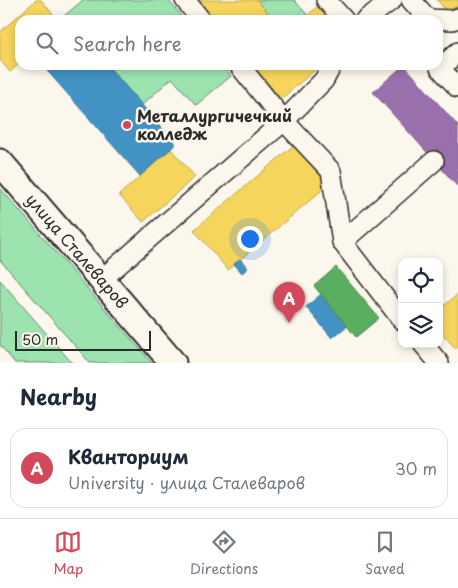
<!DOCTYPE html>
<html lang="en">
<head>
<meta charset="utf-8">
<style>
  :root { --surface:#fff; --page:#f6f6f7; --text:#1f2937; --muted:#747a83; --line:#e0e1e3; --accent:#d1495b }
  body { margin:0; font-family:"Playpen Sans",sans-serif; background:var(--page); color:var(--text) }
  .controls { position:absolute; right:15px; bottom:15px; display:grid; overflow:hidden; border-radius:10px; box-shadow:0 2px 8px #0003 }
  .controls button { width:45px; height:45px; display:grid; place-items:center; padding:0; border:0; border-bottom:1px solid var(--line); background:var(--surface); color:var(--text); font:25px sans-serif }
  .scale { position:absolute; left:15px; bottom:12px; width:136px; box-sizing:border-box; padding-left:5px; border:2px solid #2b2b2b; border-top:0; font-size:14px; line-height:18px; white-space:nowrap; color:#2b2b2b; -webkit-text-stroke:4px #fbf7ec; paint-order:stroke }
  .you { position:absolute; left:249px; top:238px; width:18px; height:18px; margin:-12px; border:4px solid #fff; border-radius:50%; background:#1a73e8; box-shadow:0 0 0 8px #1a73e833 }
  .badge { display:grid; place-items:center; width:32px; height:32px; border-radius:50%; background:var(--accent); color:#fff; font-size:16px; font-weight:700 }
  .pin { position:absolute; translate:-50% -41px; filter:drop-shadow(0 1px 2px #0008) }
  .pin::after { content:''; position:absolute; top:26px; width:18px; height:15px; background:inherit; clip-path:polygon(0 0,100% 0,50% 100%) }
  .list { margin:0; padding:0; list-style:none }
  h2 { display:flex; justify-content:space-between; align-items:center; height:65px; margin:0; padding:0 20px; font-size:21px }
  h2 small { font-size:16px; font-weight:400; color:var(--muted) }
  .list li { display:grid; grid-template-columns:32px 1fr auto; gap:15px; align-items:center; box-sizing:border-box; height:80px; margin:0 10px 10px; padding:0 10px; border:1px solid var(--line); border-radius:15px }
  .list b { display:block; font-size:19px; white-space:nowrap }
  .list p { margin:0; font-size:16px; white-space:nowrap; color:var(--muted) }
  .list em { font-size:16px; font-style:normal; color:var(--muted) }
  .icon { flex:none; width:28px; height:28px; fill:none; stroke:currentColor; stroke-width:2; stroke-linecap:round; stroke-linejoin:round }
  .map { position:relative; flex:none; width:458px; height:363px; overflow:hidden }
  .search { position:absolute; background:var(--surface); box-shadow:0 2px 8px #0003; left:15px; right:15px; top:15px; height:55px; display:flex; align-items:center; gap:12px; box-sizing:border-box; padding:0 18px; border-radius:15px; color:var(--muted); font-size:19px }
  .sheet { height:155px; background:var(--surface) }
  nav { display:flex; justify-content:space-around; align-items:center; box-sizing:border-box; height:70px; border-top:1px solid var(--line); background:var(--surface); font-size:14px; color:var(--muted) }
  nav a { display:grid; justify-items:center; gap:2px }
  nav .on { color:var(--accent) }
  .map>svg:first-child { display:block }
  .green { fill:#9de3b0; stroke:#64876e }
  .homes { fill:#f6d55c; stroke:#b9a24d }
  .offices { fill:#9970ab; stroke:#785b85 }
  .schools { fill:#4393c3; stroke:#3c7495 }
  .public { fill:#5aae61; stroke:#4c8751 }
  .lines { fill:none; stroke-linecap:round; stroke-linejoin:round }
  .minor-casing { stroke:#2b2b2b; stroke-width:22 }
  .major-casing { stroke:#2b2b2b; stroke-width:29 }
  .minor { stroke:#fbf7ec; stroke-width:19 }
  .major { stroke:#fbf7ec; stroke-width:25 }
  .poi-dot { fill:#d1495b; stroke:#fbf7ec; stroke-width:2 }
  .labels { text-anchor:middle; stroke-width:5; stroke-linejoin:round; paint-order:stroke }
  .poi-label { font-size:16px; font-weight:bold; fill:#2b2b2b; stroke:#fbf7ec; text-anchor:start }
  .street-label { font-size:16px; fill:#2b2b2b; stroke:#fbf7ec }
</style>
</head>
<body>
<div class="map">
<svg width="458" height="363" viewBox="0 0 458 363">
  <rect width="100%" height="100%" fill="#fbf7ec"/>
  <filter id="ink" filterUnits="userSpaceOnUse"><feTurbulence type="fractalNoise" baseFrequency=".02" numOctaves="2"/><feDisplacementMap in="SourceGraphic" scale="10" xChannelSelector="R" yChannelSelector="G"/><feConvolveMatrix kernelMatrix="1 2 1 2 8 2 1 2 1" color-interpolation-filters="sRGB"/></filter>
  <g filter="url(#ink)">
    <!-- green -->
    <path class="green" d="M83,0h85l17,20h-118l-3,-4z
      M257,0h37l18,20h-38z
      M107,65h115l9,11 -35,29 -24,-27 -30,27z
      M0,188l152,175h-62l-90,-103z
      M0,280l72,83h-57l-15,-18z"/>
    <!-- homes -->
    <path class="homes" d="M36,0h5l17,20h-38v43l-10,9 -10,-12v-28z
      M199,0h58l17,20h-59z
      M437,0h21v5l-10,8z
      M320,4l15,16h-23l-4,-5z
      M253,65h58l4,5 -34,29z
      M294,145l34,40 -100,85 -34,-40z
      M171,149l24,28 -52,45 -24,-27z
      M458,294v53l-2,2 -17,-19v-20z"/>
    <!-- offices -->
    <path class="offices" d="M404,65l54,61v61l-85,-95z"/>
    <!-- schools -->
    <path class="schools" d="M42,65h65l69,79 -36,32z
      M240,259l8,9 -6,5 -8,-9z
      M321,294l26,32 -15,12 -26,-31z"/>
    <!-- public -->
    <path class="public" d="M336,267l43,51 -23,19 -42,-51z"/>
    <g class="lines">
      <defs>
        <path id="minor" d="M185,0l16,20
          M326,0l18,20
          M411,0l17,19 24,1 6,-2
          M365,20l27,-20
          M458,52l-18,16 18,20
          M239,65l45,56 47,50 11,71 60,78
          M342,242l92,-81
          M102,279l182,-158 40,-41 8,-15
          M423,344l16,19"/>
        <path id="major" d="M0,162l173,201"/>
      </defs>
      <!-- minor casing -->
      <use href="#minor" class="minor-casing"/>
      <!-- major casing -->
      <use href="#major" class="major-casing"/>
      <!-- minor -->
      <use href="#minor" class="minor"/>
      <!-- major -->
      <use href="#major" class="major"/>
    </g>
  </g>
  <!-- markers -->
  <circle class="poi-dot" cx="127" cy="125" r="5"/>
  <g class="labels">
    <!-- poi labels -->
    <g class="poi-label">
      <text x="137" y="122">Металлургичечкий<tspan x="137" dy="18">колледж</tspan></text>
    </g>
    <!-- street labels -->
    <g class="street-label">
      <text transform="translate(77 251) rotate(49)" y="6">улица Сталеваров</text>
    </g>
  </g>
</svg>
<div class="controls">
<button><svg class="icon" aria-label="locate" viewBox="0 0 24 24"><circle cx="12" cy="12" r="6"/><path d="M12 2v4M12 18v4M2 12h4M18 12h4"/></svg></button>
<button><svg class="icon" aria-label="layers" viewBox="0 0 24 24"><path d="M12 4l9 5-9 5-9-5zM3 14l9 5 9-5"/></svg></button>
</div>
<div class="scale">50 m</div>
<div class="you"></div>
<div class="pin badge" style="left:289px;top:323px">A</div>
<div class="search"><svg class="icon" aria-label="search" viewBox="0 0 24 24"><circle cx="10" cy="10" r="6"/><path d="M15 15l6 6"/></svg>Search here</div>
</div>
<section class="sheet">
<h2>Nearby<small></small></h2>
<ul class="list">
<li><span class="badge">A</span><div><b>Кванториум</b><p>University · улица Сталеваров</p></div><em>30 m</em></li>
</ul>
</section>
<nav>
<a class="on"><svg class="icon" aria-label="map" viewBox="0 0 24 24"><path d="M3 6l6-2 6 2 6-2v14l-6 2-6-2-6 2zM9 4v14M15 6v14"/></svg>Map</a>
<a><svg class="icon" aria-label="directions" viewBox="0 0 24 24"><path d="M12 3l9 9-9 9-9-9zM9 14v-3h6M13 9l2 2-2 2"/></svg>Directions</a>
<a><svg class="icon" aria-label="saved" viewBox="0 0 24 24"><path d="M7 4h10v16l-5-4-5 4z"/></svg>Saved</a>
</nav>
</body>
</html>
